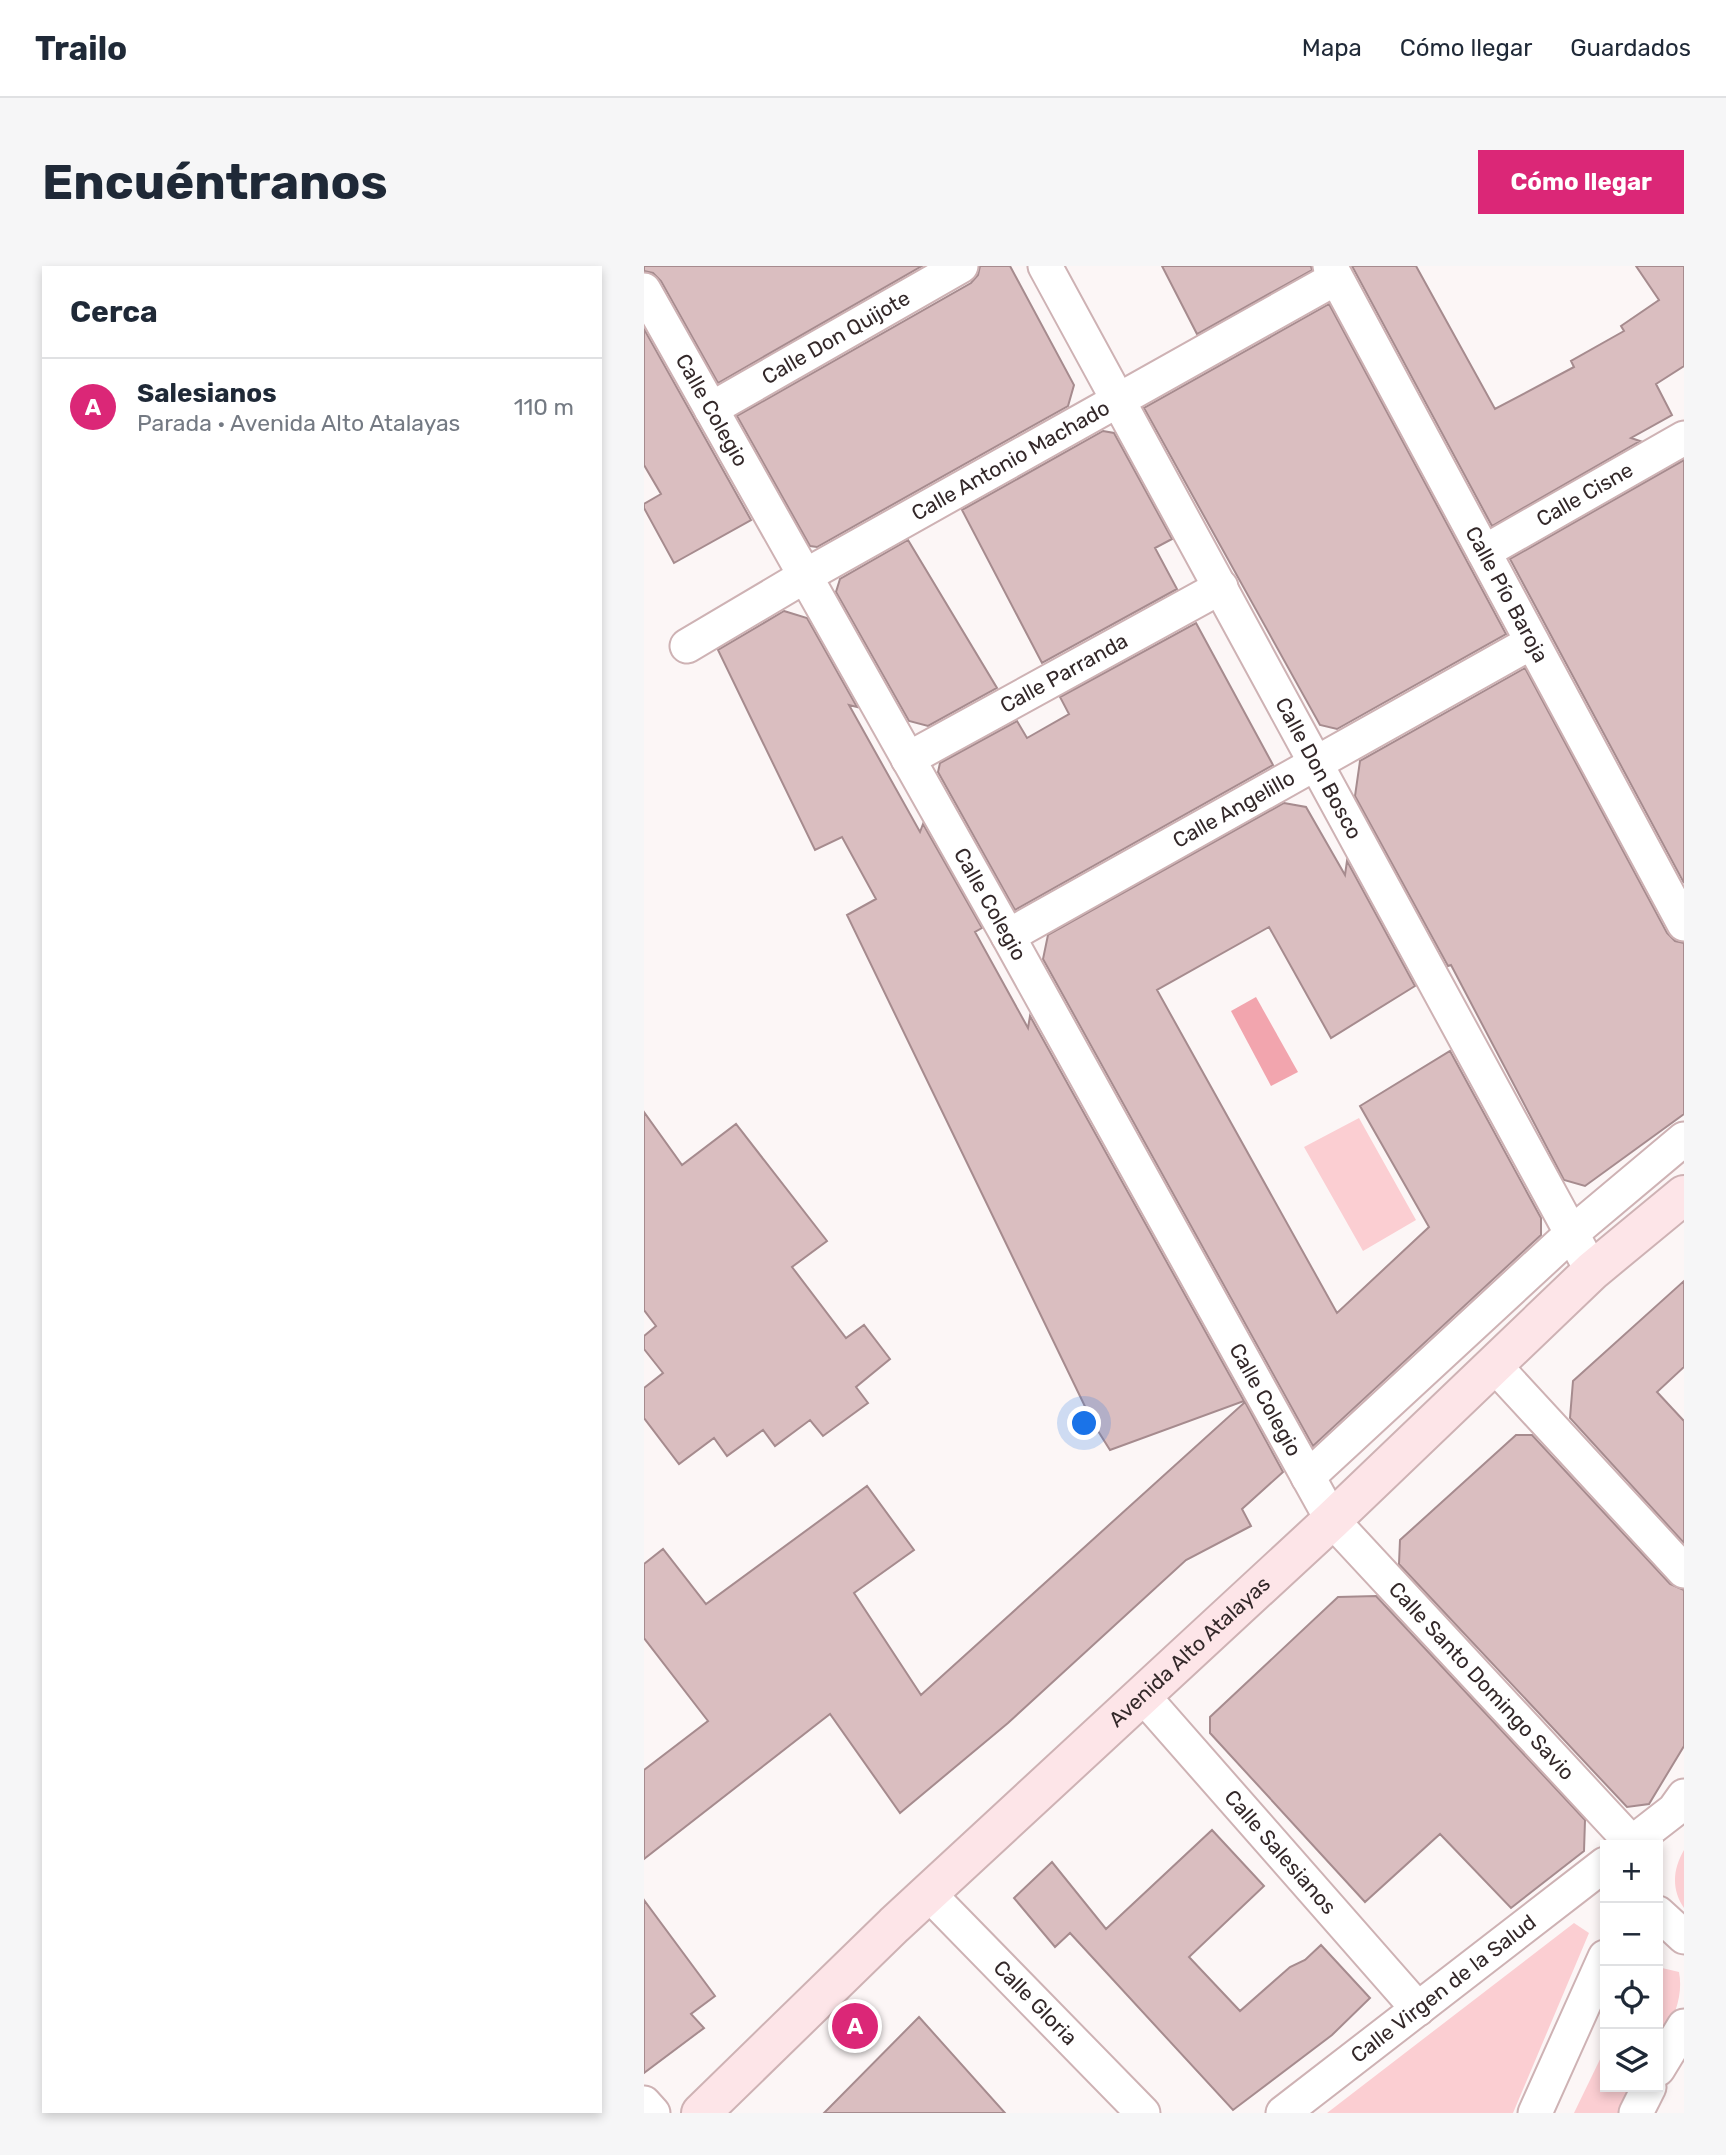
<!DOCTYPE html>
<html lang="es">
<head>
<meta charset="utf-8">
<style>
  :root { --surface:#fff; --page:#f6f6f7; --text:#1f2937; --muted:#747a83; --line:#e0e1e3; --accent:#db2777 }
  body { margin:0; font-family:Rubik,sans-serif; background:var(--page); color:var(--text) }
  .controls { position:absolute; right:21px; bottom:21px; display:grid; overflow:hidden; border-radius:0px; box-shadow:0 4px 10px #0003 }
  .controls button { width:63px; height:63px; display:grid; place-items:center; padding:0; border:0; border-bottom:2px solid var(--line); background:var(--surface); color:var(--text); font:35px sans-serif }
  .you { position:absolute; left:441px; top:1158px; width:24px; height:24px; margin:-18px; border:5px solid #fff; border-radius:50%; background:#1a73e8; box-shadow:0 0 0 10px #1a73e833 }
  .badge { display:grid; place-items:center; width:46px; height:46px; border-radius:50%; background:var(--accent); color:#fff; font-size:23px; font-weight:700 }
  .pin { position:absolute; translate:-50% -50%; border:4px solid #fff; box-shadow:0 2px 7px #0006 }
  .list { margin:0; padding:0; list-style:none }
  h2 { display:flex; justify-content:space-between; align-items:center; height:91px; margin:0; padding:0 28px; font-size:30px }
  h2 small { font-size:23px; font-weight:400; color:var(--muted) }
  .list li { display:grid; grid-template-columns:46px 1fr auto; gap:21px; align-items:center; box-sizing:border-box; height:98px; padding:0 28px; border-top:2px solid var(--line) }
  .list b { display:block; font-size:26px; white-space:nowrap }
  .list p { margin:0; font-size:23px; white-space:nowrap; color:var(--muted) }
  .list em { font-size:23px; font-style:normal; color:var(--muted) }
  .icon { flex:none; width:38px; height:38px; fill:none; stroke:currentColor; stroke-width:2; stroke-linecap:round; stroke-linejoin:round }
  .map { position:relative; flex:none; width:1040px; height:1847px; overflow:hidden; border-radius:0px }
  header { display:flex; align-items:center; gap:42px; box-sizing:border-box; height:98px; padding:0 35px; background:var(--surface); border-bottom:2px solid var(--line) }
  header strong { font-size:33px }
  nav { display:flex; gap:38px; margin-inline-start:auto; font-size:24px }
  .intro { display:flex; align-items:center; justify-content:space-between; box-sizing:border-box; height:168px; padding:0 42px }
  h1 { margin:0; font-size:49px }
  .button { padding:18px 32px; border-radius:0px; background:var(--accent); color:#fff; font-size:24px; font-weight:700 }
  main { display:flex; gap:42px; padding:0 42px }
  aside { flex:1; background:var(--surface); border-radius:0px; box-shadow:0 4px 10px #0003 }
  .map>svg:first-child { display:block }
  .green { fill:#fbced2 }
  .water { fill:#f2a5ae }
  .building { fill:#dabec0; stroke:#a68b8e; stroke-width:2 }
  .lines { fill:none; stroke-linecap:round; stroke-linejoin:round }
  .minor-casing { stroke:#ceb2b4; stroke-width:37 }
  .secondary-casing { stroke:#ceb2b4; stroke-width:42 }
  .minor { stroke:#fff; stroke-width:33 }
  .secondary { stroke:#fde5e8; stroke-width:38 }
  .labels { text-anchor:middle; stroke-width:7; stroke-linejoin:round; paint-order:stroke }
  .street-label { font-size:21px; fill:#332829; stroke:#fff }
</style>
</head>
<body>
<header>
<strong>Trailo</strong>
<nav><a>Mapa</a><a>Cómo llegar</a><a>Guardados</a></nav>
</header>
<div class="intro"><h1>Encuéntranos</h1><a class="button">Cómo llegar</a></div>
<main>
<aside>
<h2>Cerca<small></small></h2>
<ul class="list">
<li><span class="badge">A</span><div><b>Salesianos</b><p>Parada · Avenida Alto Atalayas</p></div><em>110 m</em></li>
</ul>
</aside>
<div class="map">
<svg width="1040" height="1847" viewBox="0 0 1040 1847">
  <rect width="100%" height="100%" fill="#fcf6f6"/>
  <!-- green -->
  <path class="green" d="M715,852l57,102 -53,31 -59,-104z
    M1040,1584v58c-13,-19 -11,-39 0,-58z
    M930,1657l15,10 -76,180h-186z
    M1014,1701l21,5c5,25 -7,52 -21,73z
    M961,1783v38h30l-14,26h-47z"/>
  <!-- water -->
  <path class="water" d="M612,731l42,75 -27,14 -40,-75z"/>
  <!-- building -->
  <path class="building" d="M0,0h278l-204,117 -57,-102 -8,-8 -9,-2z
    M336,0h30l64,119 -6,21 -251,141 -7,-1 -73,-130 234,-133 7,-8z
    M518,0h149l1,4 -115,64z
    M708,0h64l79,143 79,-42 -3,-6 53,-30 -3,-5 38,-26 -23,-34h48v100l-28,18 16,31 -41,23 9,3 -148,85z
    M685,38l177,330 -169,95 -17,-4 -176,-317z
    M0,63l107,191 -77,43 -30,-55v-4l17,-10 -17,-29z
    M459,165l11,2 58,106 -17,9 22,41 -135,74 -80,-153z
    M1040,194v423l-174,-324z
    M264,274l89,148 -69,38 -19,-5 -73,-129 4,-13z
    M140,345l23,7 50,89 -8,-2 71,127 3,-8 59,104 -7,4 53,96 2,-12 214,385 -134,49 -17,-27 -246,-508 29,-16 -34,-62 -27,13 -97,-200z
    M552,357l77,142 -258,145 -77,-138 2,-9 77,-42 10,17 42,-24 -9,-17z
    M881,402l142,265 8,8 9,2v171l-99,72 -21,-6 -113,-215 -3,1 -93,-170 5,-35z
    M640,537l22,4 39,68 2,-14 68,125 -84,52 -62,-111 -112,63 180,323 92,-86 -69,-121 90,-55 91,167v17l-228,211 -270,-487 5,-24z
    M0,846l38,53 54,-41 91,117 -35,26 54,71 18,-13 26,34 -34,28 12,16 -45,33 -13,-16 -35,26 -12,-16 -36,26 -13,-18 -35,26 -35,-46v-30l19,-15 -19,-24v-13l12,-10 -12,-16z
    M1040,1015v86l-27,25 27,29v122l-114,-125 3,-37z
    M601,1136l38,70 -41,37 9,17 -65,34 -178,163 -108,90 -70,-99 -186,145v-89l64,-49 -64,-83v-74l19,-15 43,55 161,-118 47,64 -60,43 67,102z
    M872,1169h16l138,149 14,6v156l-35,58 -22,3 -228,-243 1,-24z
    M732,1330l209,224 -1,31 -73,57 -71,-74 -75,68 -155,-169v-16l128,-120z
    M568,1564l52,56 -75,71 51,54 50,-44 15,-7 16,-15 49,53 -38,37 -99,75 -163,-177 -15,14 -41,-49 38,-36 54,67z
    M0,1634l71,96 -24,18 13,14 -60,45z
    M275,1751l86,96h-181z"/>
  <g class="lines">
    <defs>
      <g id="minor">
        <path id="s1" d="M401,0l547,1005"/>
        <path id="s2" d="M686,0l354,658"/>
        <path id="s3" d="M0,24l364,646 324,584 300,323"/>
        <path id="s4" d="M67,143l250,-143"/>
        <path id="s5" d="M840,286l200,-114"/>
        <path id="s6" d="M43,380l118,-70 531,-298"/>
        <path id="s7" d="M264,493l313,-172"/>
        <path id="s8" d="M364,670l524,-294"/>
        <path d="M850,1099l190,206"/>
        <path d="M664,1211l264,-244 112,-94"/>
        <path id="s9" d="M499,1430l275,313"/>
        <path d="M985,1579l45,-35 10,-14"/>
        <path id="s10" d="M285,1628l214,219"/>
        <path d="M1014,1647l26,24"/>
        <path d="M1014,1803l26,-43"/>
        <path d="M0,1837l9,10"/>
        <path id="s11" d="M639,1847l322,-249"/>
        <path d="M891,1847l70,-156"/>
        <path d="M992,1847l13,-26"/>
      </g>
      <g id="secondary">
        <path id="s12" d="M57,1847l193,-188 438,-405 260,-249 92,-76"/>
      </g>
    </defs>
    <!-- minor casing -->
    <use href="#minor" class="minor-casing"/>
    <!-- secondary casing -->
    <use href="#secondary" class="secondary-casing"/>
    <!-- minor -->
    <use href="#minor" class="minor"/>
    <!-- secondary -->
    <use href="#secondary" class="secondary"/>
  </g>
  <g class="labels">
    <!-- street labels -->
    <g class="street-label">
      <text dy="7" stroke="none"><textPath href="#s4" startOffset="144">Calle Don Quijote</textPath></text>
      <text dy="7" stroke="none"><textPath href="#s3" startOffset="138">Calle Colegio</textPath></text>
      <text dy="7" stroke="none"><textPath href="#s6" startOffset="373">Calle Antonio Machado</textPath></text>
      <text dy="7" stroke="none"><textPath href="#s5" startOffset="116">Calle Cisne</textPath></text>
      <text dy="7" stroke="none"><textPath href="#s2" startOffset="373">Calle Pío Baroja</textPath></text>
      <text dy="7" stroke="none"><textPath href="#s7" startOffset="178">Calle Parranda</textPath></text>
      <text dy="7" stroke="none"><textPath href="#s1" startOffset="572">Calle Don Bosco</textPath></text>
      <text dy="7" stroke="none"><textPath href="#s8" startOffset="259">Calle Angelillo</textPath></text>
      <text dy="7" stroke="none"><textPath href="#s3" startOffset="705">Calle Colegio</textPath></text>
      <text dy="7" stroke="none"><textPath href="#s3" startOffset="1272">Calle Colegio</textPath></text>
      <text dy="7" stroke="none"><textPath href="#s12" startOffset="672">Avenida Alto Atalayas</textPath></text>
      <text dy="7" stroke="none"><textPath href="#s3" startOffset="1629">Calle Santo Domingo Savio</textPath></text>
      <text dy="7" stroke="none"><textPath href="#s9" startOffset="208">Calle Salesianos</textPath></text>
      <text dy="7" stroke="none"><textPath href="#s11" startOffset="203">Calle Virgen de la Salud</textPath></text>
      <text dy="7" stroke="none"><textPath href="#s10" startOffset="152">Calle Gloria</textPath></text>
    </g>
  </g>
</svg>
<div class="controls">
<button>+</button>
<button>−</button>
<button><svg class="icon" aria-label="locate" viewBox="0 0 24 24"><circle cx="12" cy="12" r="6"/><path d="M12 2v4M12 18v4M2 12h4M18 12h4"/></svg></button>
<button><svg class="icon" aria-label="layers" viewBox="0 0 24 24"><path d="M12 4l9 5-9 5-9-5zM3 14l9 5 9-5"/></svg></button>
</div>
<div class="you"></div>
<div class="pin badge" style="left:211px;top:1760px">A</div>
</div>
</main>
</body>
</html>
